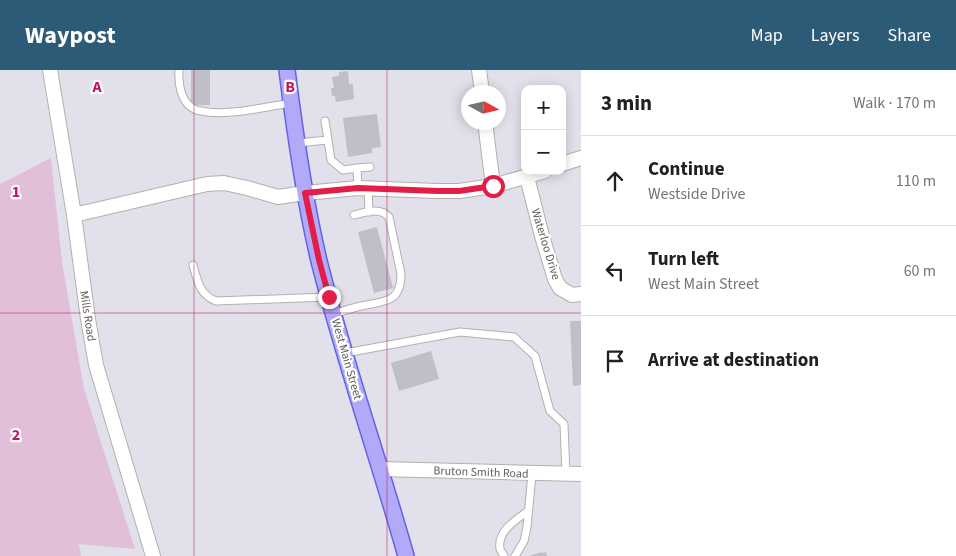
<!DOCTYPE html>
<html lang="en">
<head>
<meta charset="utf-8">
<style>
  :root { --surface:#fff; --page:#f6f6f6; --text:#202124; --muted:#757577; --line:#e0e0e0; --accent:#2b5b76 }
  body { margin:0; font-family:"Source Sans 3",sans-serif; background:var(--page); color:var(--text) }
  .controls { position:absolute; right:15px; top:15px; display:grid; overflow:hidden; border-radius:10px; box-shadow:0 2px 12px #0003 }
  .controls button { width:45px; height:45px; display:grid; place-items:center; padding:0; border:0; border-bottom:1px solid var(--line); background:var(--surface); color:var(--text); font:25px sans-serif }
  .compass { position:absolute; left:461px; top:15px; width:45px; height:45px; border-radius:50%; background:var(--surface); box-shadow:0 2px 12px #0003; rotate:98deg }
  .stop { position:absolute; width:15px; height:15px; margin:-11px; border:4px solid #e11d48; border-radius:50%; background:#fff }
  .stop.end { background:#e11d48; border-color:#fff; box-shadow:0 1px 5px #0008 }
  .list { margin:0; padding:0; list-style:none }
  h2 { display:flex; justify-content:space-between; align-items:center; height:65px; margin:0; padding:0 20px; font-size:21px }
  h2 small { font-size:16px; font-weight:400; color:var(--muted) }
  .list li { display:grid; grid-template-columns:32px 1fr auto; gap:15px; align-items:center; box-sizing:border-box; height:90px; padding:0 20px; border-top:1px solid var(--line) }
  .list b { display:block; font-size:19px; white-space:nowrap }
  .list p { margin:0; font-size:16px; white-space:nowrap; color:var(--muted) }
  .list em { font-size:16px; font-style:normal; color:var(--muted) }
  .icon { flex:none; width:28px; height:28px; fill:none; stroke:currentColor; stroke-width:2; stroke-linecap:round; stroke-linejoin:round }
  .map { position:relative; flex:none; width:581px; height:486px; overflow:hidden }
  header { display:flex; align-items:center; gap:30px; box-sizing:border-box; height:70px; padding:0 25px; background:var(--accent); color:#fff }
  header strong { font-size:24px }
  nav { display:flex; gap:28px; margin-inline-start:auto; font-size:18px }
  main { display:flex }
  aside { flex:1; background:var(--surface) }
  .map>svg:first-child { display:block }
  .green { fill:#e1bfd8 }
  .building { fill:#bebfc7 }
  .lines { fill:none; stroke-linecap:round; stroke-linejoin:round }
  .lane-casing { stroke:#b1b1ab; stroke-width:9 }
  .street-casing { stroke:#b1b1ab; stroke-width:16 }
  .primary-casing { stroke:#6163e5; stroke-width:18 }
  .lane { stroke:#fff; stroke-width:7 }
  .street { stroke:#fff; stroke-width:14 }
  .primary { stroke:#b2aaf8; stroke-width:15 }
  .route { stroke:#e11d48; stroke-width:6 }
  .grid { fill:none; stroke:#c2185b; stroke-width:1; stroke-opacity:0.55 }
  .labels { text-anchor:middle; stroke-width:4.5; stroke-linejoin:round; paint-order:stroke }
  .street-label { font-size:12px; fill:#61605a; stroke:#fff }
  .grid-label { font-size:16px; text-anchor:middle; font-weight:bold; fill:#c2185b; stroke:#fff; stroke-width:4.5; stroke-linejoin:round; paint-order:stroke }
</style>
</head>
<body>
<header>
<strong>Waypost</strong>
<nav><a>Map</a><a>Layers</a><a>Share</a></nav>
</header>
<main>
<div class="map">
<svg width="581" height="486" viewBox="0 0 581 486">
  <rect width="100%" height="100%" fill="#e2e1eb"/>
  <!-- green -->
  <path class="green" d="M51,88l11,104 22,127 51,160 -56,-5 2,12h-81v-372z"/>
  <!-- building -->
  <path class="building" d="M191,0h19v35h-19z
    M348,1l1,13h4l1,15 -18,3 -1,-6h-3l-1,-8h3l-2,-11 7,-1v-4z
    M377,44l4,33 -9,1v5l-24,4 -5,-39z
    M377,157l16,61 -19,5 -16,-61z
    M570,251h11v64l-8,1z
    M431,281l8,28 -40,12 -8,-28z
    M542,482v1l4,-1 1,4h-18z"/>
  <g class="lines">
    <defs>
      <path id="lane" d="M179,0c-1,14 2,34 17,40 3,1 8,1 11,2 28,3 57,-5 84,-9
        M325,51l3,19
        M297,73l31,-3 3,20 12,10 14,-2 1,20
        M357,98l13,-1
        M368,119l1,23
        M193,195c5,17 6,29 23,36l112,-4
        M334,244c9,-3 18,-6 27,-8 22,-5 40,-2 40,-32l-12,-57c-9,-10 -23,-5 -35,-2
        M345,283l115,-21 54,5 21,19 15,55 14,13 2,51
        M504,486c-1,-2 -3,-5 -4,-7 -3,-18 16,-29 28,-38
        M515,486l9,-15 3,-14 5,-53"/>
      <path id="street" d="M50,0l24,145 14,104 8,46 57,191
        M479,0l3,22
        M485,52l8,64
        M562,94l19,-6
        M527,107l15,59 13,43 5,9 12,7 9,-1
        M74,145l133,-31 17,-1 23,5 31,9 27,-4 53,-5 79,3h22l34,-5 52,-15
        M380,399l201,5"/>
      <path id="primary" d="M287,0c8,64 17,128 32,191 25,99 59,196 87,295"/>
    </defs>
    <!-- lane casing -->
    <use href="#lane" class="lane-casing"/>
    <!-- street casing -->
    <use href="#street" class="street-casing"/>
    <!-- primary casing -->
    <use href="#primary" class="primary-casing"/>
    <!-- lane -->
    <use href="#lane" class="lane"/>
    <!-- street -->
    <use href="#street" class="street"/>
    <!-- primary -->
    <use href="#primary" class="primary"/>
  </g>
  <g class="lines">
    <!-- route -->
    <path class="route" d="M329,227l-10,-37 -14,-67 53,-5 80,3h21l34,-5"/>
  </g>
  <!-- grid -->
  <path class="grid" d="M194,0v486M387,0v486M0,243h581"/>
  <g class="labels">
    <!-- street labels -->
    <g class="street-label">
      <text transform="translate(546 174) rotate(73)" y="4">Waterloo Drive</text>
      <text transform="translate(88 246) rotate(81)" y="4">Mills Road</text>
      <text transform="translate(347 289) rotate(74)" y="4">West Main Street</text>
      <text transform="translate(481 402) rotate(2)" y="4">Bruton Smith Road</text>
    </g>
  </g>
  <g class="grid-label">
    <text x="97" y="22">A</text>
    <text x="290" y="22">B</text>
    <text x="16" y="127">1</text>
    <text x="16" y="370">2</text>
  </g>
</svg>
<div class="controls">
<button>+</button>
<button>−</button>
</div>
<svg class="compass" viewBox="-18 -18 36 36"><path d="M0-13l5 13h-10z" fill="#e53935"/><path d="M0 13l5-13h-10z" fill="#757577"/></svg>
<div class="stop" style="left:493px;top:116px"></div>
<div class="stop end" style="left:329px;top:227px"></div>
</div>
<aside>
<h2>3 min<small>Walk · 170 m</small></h2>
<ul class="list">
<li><svg class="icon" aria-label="ahead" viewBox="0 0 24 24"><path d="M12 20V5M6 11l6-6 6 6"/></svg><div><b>Continue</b><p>Westside Drive</p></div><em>110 m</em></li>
<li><svg class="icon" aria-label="left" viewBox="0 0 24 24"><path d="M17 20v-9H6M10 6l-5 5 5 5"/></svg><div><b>Turn left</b><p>West Main Street</p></div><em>60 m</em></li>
<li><svg class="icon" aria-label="arrive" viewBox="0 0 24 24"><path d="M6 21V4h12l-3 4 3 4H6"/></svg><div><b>Arrive at destination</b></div></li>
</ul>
</aside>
</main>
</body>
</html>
